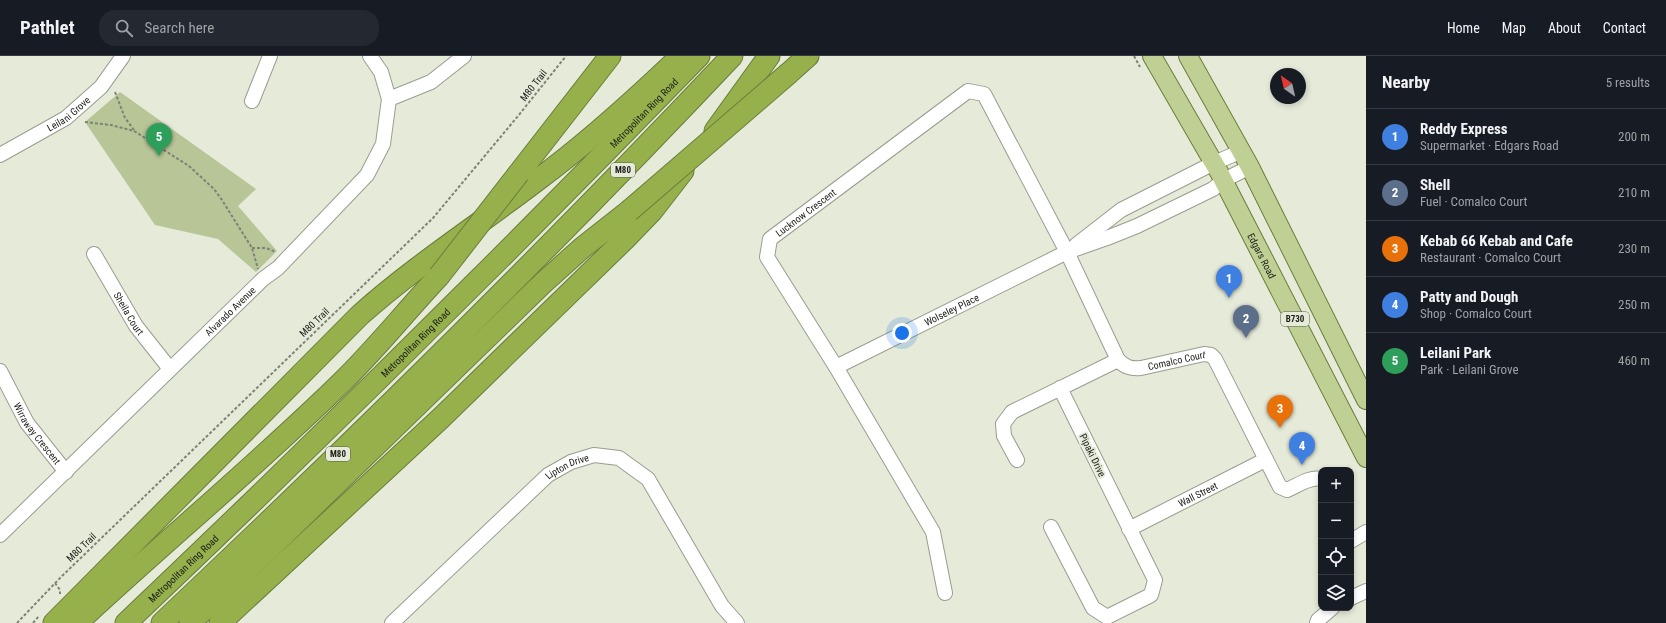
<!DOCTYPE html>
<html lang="en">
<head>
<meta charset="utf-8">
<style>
  :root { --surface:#171b24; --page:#242831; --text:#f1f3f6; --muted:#9ea1a6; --line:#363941; --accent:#ea580c }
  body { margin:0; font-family:"Roboto Condensed",sans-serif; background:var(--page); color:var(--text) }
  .controls { position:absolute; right:12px; bottom:12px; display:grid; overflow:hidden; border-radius:8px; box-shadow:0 2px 6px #0003 }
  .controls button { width:36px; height:36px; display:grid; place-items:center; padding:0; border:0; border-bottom:1px solid var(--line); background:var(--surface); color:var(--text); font:20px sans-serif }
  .compass { position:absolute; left:1270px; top:12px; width:36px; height:36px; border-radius:50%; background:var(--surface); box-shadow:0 2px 6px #0003; rotate:326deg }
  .you { position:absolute; left:902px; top:277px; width:14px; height:14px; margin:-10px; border:3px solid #fff; border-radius:50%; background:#1a73e8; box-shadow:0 0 0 6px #1a73e833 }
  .badge { display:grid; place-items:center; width:26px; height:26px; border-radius:50%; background:var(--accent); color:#fff; font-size:13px; font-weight:700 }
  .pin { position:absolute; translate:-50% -33px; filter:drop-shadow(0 1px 2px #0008) }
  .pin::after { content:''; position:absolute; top:21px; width:14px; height:12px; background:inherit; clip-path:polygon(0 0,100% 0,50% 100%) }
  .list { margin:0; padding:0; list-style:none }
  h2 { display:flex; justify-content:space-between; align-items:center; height:52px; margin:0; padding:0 16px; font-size:17px }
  h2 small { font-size:13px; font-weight:400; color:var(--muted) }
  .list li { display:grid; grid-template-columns:26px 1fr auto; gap:12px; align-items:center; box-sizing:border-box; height:56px; padding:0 16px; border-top:1px solid var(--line) }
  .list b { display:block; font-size:15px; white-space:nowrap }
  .list p { margin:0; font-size:13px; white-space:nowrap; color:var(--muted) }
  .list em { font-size:13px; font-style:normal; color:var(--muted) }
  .icon { flex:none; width:22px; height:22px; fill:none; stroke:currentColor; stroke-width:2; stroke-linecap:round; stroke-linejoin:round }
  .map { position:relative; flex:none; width:1366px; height:567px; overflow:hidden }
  header { display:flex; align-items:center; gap:24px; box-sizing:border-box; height:56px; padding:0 20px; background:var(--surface); border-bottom:1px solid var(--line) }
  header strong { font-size:19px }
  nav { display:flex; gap:22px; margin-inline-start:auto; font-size:14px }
  .search { width:280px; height:36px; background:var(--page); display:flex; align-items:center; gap:10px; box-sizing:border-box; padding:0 14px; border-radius:16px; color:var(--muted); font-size:15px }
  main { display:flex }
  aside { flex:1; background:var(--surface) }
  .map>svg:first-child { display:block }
  .green { fill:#b7c597 }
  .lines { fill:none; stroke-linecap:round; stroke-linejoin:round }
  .minor-casing { stroke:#989e8e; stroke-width:16 }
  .major-casing { stroke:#6b7d3a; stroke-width:20 }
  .highway-casing { stroke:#6b7d3a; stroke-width:23 }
  .path { stroke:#7f8277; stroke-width:2; stroke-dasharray:3 2; stroke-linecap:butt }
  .minor { stroke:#fff; stroke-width:14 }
  .major { stroke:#c0d094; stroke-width:18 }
  .highway { stroke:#96b04c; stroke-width:21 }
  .highway-bridge-casing { stroke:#6b7d3a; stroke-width:23; stroke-linecap:butt }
  .highway-bridge { stroke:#96b04c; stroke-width:21 }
  .labels { text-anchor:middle; stroke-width:4; stroke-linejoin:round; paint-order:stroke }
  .shield { fill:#e5ead9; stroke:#585b52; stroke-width:1 }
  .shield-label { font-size:9px; font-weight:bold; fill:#1c1e18 }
  .street-label { font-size:10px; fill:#1c1e18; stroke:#e5ead9 }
</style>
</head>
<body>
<header>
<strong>Pathlet</strong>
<div class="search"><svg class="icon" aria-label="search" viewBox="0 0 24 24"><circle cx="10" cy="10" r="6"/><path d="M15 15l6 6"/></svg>Search here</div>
<nav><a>Home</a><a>Map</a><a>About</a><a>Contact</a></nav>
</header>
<main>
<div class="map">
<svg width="1366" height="567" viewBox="0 0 1366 567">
  <rect width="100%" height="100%" fill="#e5ead9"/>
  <!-- green -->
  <path class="green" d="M120,36l136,97 -18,17 39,45 -21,21 -38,-33 -63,-14 -70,-103z"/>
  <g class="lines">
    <defs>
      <g id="minor">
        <path d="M389,43l42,-17 33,-26"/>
        <path d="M252,45l18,-45"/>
        <path id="s1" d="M0,99l66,-37 35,-31 22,-31"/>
        <path d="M1076,189l45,-35 93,-47 28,-12"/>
        <path id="s2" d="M94,198l42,72 34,43"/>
        <path id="s3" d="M836,311l231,-115 40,-14 30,-12 76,-37 11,-9 26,-13"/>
        <path id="s4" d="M0,315l27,52 39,49"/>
        <path d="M1017,404l-13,-24 -1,-12 9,-12 106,-52"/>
        <path d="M1051,471l42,81 14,9 44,-22 4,-15 -95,-192"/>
        <path id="s5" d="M1129,473l136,-69"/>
        <path id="s6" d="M0,479c88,-85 175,-171 263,-256l15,-11 89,-93 16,-31 6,-45 -8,-27 -11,-16"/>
        <path d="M1351,485l15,-9"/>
        <path id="s7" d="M945,537l-12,-61 -97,-165 -69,-110 3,-18 198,-148 16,3 83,158 51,108c7,7 13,9 23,8l63,-14 7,1 4,4 65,128 7,3c10,-4 23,-14 34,-11"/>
        <path d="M1351,542l15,-7"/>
        <path id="s8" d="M392,567l156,-148 23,-13 23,-7 25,3 29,21 74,127 15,17"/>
        <path d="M1317,567l1,-3 14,-12"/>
      </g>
      <g id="major">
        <path id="s9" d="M1152,0l67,116 147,286"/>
        <path d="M1188,0l62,111 116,233"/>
      </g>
      <g id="highway">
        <path d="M789,17l19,-17"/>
        <path d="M715,75l54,-75"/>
        <path d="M519,117l91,-117"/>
        <path d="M54,567l306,-308c55,-49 117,-89 176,-134 52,-38 99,-81 145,-125"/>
        <path d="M77,567c87,-81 179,-157 264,-240 35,-34 65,-72 98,-107"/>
        <path id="s10" d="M126,567c195,-185 386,-374 573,-567"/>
        <path d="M162,567c195,-184 386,-372 570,-567"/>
        <path d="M190,567l76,-71 277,-269 39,-35 47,-37"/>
        <path d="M220,567l221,-205 184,-179 27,-28 31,-40"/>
      </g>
    </defs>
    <!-- minor casing -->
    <use href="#minor" class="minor-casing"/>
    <!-- major casing -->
    <use href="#major" class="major-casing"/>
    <!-- highway casing -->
    <use href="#highway" class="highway-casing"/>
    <!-- path -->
    <path class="path" d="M1134,0l6,11
      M115,36l10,26 9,12
      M85,66l26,3 23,6 55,35 25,23 8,11 30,48 6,21
      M252,192h14l10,4
      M55,527l5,7v4
      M17,567l43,-45 373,-360 85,-102 48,-60
      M33,567l6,-7"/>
    <!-- minor -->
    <use href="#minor" class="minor"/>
    <!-- major -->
    <use href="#major" class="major"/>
    <!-- highway -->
    <use href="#highway" class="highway"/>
    <defs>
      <path id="highway-bridge" d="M629,155l160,-138
        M439,220l80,-103"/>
    </defs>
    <!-- highway-bridge casing -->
    <use href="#highway-bridge" class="highway-bridge-casing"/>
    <!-- highway-bridge -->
    <use href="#highway-bridge" class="highway-bridge"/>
  </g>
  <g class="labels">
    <!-- shield labels -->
    <g class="shield">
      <rect x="611" y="107" width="24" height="14" rx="3"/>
      <rect x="1281" y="256" width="28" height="14" rx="3"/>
      <rect x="326" y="391" width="24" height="14" rx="3"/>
    </g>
    <g class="shield-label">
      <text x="623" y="117">M80</text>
      <text x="1295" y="266">B730</text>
      <text x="338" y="401">M80</text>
    </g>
    <!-- street labels -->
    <g class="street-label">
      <text transform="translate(533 29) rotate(-52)" y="4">M80 Trail</text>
      <text dy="4" stroke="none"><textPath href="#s1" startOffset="80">Leilani Grove</textPath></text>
      <text dy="4" stroke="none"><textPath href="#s10" startOffset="727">Metropolitan Ring Road</textPath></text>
      <text dy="4" stroke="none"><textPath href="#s7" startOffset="446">Lucknow Crescent</textPath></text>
      <text dy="4" stroke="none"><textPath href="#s9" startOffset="228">Edgars Road</textPath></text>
      <text dy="4" stroke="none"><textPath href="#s3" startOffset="129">Wolseley Place</textPath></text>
      <text dy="4" stroke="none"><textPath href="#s6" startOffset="321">Alvarado Avenue</textPath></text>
      <text dy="4" stroke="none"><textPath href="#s2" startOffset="69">Sheila Court</textPath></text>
      <text transform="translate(314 266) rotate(-44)" y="4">M80 Trail</text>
      <text dy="4" stroke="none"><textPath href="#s10" startOffset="403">Metropolitan Ring Road</textPath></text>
      <text dy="4" stroke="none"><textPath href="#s7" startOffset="1025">Comalco Court</textPath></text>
      <text dy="4" stroke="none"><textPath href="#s4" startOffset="73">Wirraway Crescent</textPath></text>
      <text transform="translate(1093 399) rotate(64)" y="4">Pipaki Drive</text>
      <text dy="4" stroke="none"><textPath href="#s8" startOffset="236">Lipton Drive</textPath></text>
      <text dy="4" stroke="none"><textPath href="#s5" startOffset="77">Wall Street</textPath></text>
      <text transform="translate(81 491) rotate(-44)" y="4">M80 Trail</text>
      <text dy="4" stroke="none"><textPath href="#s10" startOffset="79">Metropolitan Ring Road</textPath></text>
    </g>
  </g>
</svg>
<div class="controls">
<button>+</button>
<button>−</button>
<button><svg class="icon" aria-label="locate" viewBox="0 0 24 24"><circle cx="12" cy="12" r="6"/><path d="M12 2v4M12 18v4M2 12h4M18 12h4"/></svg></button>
<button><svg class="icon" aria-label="layers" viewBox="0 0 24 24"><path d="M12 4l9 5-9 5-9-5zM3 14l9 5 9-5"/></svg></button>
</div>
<svg class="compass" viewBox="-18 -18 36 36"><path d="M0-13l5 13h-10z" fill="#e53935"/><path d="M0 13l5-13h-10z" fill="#9ea1a6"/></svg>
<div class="you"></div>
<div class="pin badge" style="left:1229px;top:242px;background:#3f7fe0">1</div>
<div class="pin badge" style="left:1246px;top:282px;background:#5c6f8a">2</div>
<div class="pin badge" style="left:1280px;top:372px;background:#e8710a">3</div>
<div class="pin badge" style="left:1302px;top:409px;background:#3f7fe0">4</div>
<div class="pin badge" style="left:159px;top:100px;background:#2e9e5b">5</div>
</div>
<aside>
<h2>Nearby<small>5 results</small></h2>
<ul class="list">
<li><span class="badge" style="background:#3f7fe0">1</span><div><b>Reddy Express</b><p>Supermarket · Edgars Road</p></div><em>200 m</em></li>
<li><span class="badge" style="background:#5c6f8a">2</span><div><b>Shell</b><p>Fuel · Comalco Court</p></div><em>210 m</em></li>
<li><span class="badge" style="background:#e8710a">3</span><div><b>Kebab 66 Kebab and Cafe</b><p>Restaurant · Comalco Court</p></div><em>230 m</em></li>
<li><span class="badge" style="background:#3f7fe0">4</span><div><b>Patty and Dough</b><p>Shop · Comalco Court</p></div><em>250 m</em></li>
<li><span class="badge" style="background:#2e9e5b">5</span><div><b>Leilani Park</b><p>Park · Leilani Grove</p></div><em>460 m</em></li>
</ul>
</aside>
</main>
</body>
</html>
